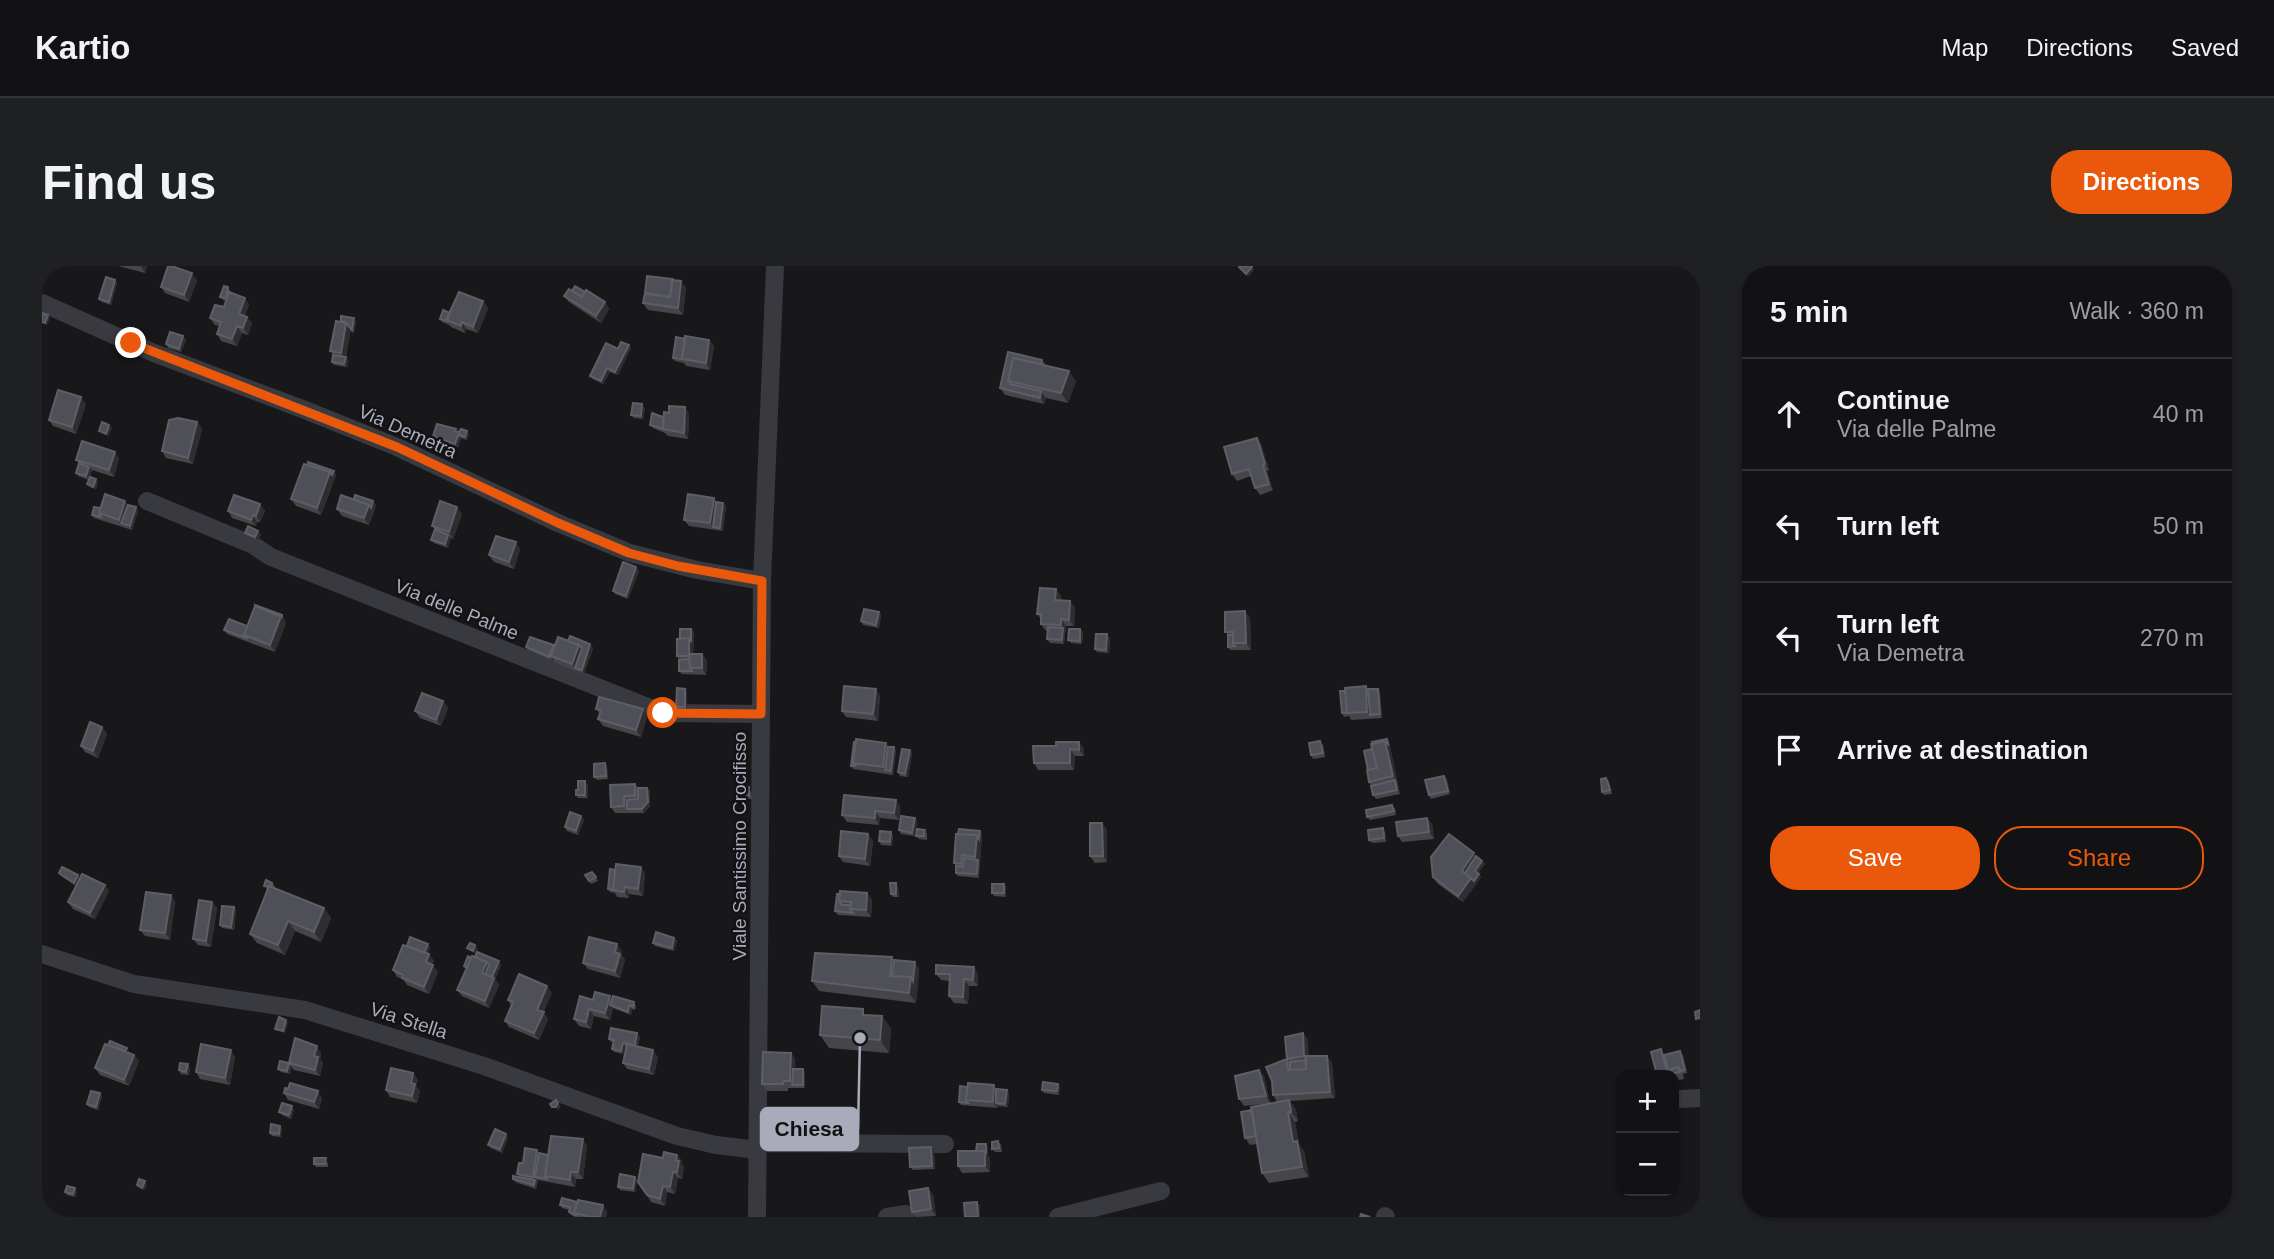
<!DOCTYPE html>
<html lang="en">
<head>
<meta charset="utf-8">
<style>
  :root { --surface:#121214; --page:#1f2022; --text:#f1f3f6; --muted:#9c9ea0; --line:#313234; --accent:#ea580c }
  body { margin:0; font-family:Helvetica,sans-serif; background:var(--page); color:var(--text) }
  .controls { position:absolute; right:21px; bottom:21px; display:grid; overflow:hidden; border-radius:14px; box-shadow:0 2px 5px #0004 }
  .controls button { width:63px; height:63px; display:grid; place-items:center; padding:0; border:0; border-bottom:2px solid var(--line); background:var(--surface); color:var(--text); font:35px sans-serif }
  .stop { position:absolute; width:21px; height:21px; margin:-16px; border:5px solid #ea580c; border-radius:50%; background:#fff }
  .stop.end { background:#ea580c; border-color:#fff; box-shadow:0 2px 7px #0008 }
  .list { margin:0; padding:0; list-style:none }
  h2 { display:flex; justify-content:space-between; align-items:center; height:91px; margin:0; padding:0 28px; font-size:30px }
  h2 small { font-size:23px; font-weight:400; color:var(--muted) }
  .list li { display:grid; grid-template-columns:46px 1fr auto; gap:21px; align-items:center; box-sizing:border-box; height:112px; padding:0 28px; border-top:2px solid var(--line) }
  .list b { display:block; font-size:26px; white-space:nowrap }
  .list p { margin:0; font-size:23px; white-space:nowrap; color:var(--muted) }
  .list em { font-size:23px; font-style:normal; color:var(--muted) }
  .actions { display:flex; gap:14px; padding:21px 28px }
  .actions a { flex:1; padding:16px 0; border:2px solid var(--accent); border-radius:28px; text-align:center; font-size:24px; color:var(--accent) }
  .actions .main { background:var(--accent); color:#fff }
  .icon { flex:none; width:38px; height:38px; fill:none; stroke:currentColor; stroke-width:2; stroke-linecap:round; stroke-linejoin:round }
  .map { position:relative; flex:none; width:1658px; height:951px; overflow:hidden; border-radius:28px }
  header { display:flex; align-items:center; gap:42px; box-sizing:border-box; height:98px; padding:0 35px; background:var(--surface); border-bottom:2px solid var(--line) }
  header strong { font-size:33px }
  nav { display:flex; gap:38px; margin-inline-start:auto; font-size:24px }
  .intro { display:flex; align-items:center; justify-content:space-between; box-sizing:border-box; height:168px; padding:0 42px }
  h1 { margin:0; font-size:49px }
  .button { padding:18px 32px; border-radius:28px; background:var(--accent); color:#fff; font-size:24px; font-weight:700 }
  main { display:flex; gap:42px; padding:0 42px }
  aside { flex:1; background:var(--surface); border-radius:28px; box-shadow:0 2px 5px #0004 }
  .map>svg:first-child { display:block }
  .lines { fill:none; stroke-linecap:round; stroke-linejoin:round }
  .minor { stroke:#393940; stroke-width:18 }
  .wall { fill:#45454a }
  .shaded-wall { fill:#2e2e32 }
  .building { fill:#4f5057; stroke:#5d5e66; stroke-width:2 }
  .route { stroke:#ea580c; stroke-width:9 }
  .labels { text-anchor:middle; stroke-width:5; stroke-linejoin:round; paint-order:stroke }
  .street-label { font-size:19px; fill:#a9abbb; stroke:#131315 }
  .leader { fill:none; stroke:#a9abbb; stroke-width:2.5 }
  .callout-dot { fill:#a9abbb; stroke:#131315; stroke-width:2.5 }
  .callout { fill:#a9abbb; stroke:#a9abbb; stroke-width:2.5 }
  .callout-label { font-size:21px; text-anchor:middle; font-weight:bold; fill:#111 }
</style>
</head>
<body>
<header>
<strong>Kartio</strong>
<nav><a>Map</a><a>Directions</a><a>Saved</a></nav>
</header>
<div class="intro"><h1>Find us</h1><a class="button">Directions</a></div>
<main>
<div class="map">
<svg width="1658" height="951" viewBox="0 0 1658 951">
  <rect width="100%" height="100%" fill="#18181a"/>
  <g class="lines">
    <!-- minor -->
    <path class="minor" d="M0,37l112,50 151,57 92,37 161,76 72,30 67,17 65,11
      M105,235l106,44 18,12 392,156 98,1
      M0,688l92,30 171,26 179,56 193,70 39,9 42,5
      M1638,833l20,-1
      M716,877l187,1
      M1343,950l1,1
      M715,951l5,-636 13,-315
      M845,951l19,-3
      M1016,951l103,-26"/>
  </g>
  <!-- wall -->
  <path class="wall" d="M76,0h29l-2,7z
    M155,14l-8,22 -24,-9 -4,-6z
    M632,14l12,8 -3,27 -35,-5 -5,-7z
    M75,17l-6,22 -9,-3 -3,-3z
    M186,21l2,3v3l19,11 -4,12 7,7 -4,12 -6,-2 -5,13 -16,-5 -4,-7 2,-8 -4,-1 -5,-7 14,-11 2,-6 -3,-1 -3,-3z
    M530,25l33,11 4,7 -8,14 -32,-21 -5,-6z
    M441,35l5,7 -10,25 -12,-4 -1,4 -14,-6 -2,-2 -7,-3 -2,-3 10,-6z
    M299,56h15l-2,11 -4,-2 -4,26 2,3 -1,7 -13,-2 -2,-3 1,-7 -3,-4z
    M141,70l3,4 -5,12 -13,-4 -2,-4z
    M643,73l24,1 5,6 -4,24 -24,-4 -2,-3 -9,-2 -2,-3z
    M589,82l-13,27 -8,-3 -7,12 -10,-5 -3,-3 28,-27z
    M1000,94l4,5 30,16 -8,22 -22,-5 -2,6 -39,-9 -5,-7z
    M44,138l-10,30 -23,-8 -4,-6z
    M643,141l4,7 -1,25 -20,-3 -3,-3 -12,-5 -3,-3 19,-12z
    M603,142l-2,11 -9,-1 -3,-3z
    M155,156l5,7 -9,35 -27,-6 -4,-7z
    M425,165l2,4 -2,5 -6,-2 -3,9 -23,-8 -2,-3z
    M1215,172l4,6 8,26 -2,1 6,19 -13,5 -5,-7 -4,-12 -14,5 -5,-7z
    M77,192l-5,19 -22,-7 -3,10 -11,-4 -2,-3 3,-10 -3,-3z
    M294,209l-15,40 -25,-9 -5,-7z
    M312,233l22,6 -7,20 -27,-9 -5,-7z
    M674,236l10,4 -3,25 -34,-5 -5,-6z
    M218,238l5,7 -5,11h-3l-1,4 -24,-8 -4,-7z
    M86,239l8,2 2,4 -6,19 -38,-12 -2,-3 8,-7z
    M415,241l5,7 -9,25 -3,-1 -2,10 -14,-5 -3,-3 4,-11 -3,-3z
    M203,267l16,1 -3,7 -10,-5z
    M478,283l-6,20 -20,-7 -5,-7z
    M594,301l3,4 -11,28 -13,-5 -2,-3z
    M1014,323l5,7v5h9l5,7 -1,18h-8l-2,18 -14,-1 -3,-4 1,-8 -3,-1 -4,-6v-5l-4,-5z
    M837,346l2,3 -2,13 -16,-3 -2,-4z
    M1208,352l1,32h-21l-2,-3v-12l-3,-3z
    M243,353l-1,1 2,3 -11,29 -48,-18 -3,-4z
    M649,363l3,3 -1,22h9l5,7 -1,14 -24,-1 -3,-3v-11l-2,-4 3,-17z
    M1038,363l3,3 -1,12 -11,-1 -3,-3z
    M1068,372l-1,15 -12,-1 -2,-3z
    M526,375l22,3 3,4 -9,26 -28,-11 -4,-5 -1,2 -23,-10 -2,-3 28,-1z
    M643,423l2,3v18h-8l-3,-3z
    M1326,423l12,3 2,26 -31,2 -2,-4 -5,1 -2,-4z
    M838,430l-2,25 -32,-4 -4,-6z
    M401,435l5,7 -7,18 -21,-8 -5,-7z
    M554,443l51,7 -6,21 -38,-11 -5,-7 2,-5z
    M60,461l5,7 -9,24 -13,-6 -4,-6z
    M1345,473l2,3 11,52 -24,5 -3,-4 -2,-9 -2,-4 -1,-12z
    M812,476l40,5 2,4 -3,24 -40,-6 -2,-3z
    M1037,476l5,7v7h-9l-1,14h-36l-4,-7z
    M1281,478l2,13 -12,2 -2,-4z
    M868,484l2,4 -4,23 -8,-1 -2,-4z
    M563,497l2,3 1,13 -11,1 -3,-3z
    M1564,512l3,3 3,13 -8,1 -2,-3z
    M1405,513l3,15 -19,5 -2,-4z
    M593,518l3,4h9l3,3v15l-6,7h-29l-4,-6z
    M546,519v13h-10l-2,-3 2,-5z
    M709,525l1,8 -11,1 -3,-4z
    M858,540l-1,14 -19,-2 -1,7 -32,-3 -5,-7z
    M1353,542l1,7 -26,5 -3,-3z
    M539,550l3,4 -6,15 -11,-4 -2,-4z
    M1385,552l5,6 2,15 -32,3 -4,-6z
    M875,556l-2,14 -14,-2 -2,-4z
    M1060,557l5,7v32l-12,1 -5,-7z
    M1343,565l1,11 -14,1 -3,-3z
    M885,567v7l-8,-1 -3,-3z
    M826,568l5,7 -3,25 -27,-4 -4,-6z
    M940,568l-3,44 -21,-2 -2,-3v-7l-2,-3z
    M851,569l-1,11 -11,-1 -2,-4z
    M1434,590l9,8 -7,9 3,4 -18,25 -25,-18 -5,-7z
    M599,601l4,7 -2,22 -14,-2v4l-12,-1 -2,-4 -5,-1 -2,-3 7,-19z
    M17,607l19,2 2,3 -4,8 -15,-10z
    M543,609h10l3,6 -7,3z
    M230,617l3,3 -1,2 50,20 7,10 -10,24 -26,-11 -10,24 -28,-12 -7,-9 18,-44 -4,-4z
    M962,618l2,3v10l-12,-1 -2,-3z
    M63,619l4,6 -14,28 -22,-10 -5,-7z
    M856,620l1,11h-6l-2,-3z
    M825,627l5,7 -1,17 -33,-2 -3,-4 2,-17z
    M129,629l4,7 -5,38 -25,-4 -5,-6z
    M170,636l5,6 -6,39 -13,-2 -5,-6z
    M192,641l2,3 -2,20 -12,-2 -2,-3z
    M632,672l3,3 -3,10 -19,-5 -2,-3z
    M365,680l23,1 -2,7 6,7 -2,4 6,7 -9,22 -22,-9 -4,-6 -6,-2 -4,-7z
    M580,685l-1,3 4,6 -5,18 -32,-9 -5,-6z
    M850,691l2,3 25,9 -3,34 -97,-12 -7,-10z
    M459,699l-6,14 4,6 -10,23 -27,-12 -5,-6 9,-20 -2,-4z
    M894,708h42v12h-9l-1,18 -14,-1 -5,-7 1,-15 -9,-1z
    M510,727l-9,19 5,7 -9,21 -30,-13 -4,-6 6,-16 -3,-5z
    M570,733l22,3 2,4 -1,4 -3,-1 -1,6 -18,-7 -3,12 -16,-4 -3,13 -12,-3 -5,-7 19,-19z
    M840,750l9,13 -2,24 -60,-5 -9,-13z
    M598,771l-2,9 20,11 -4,18 -27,-6 -4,-6 3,-17h-1l-2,8 -9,-2 -2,-3 1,-7h-2l-2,-3z
    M1266,773v17h19l5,7 3,35 -45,3 6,9 2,11 -3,1 4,22 5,7 5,26 -40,6 -7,-10 -5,-29 -7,1 -5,-7 7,-28 25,-8 -4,-7 14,-36z
    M87,785v1l5,3 5,6 -10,25 -29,-11 -5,-7z
    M279,787l-1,6 3,4 -3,13 -26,-6 -3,-3 -1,7 -9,-2 -3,-3 11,-6z
    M749,787l4,6v10h8l2,4v15h-17v3h-21l-5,-7z
    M1623,789h18l4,18 -4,1 1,5 -10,2v-6h-17z
    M193,791l-5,28 -30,-6 -4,-7z
    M148,802l-1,7 -8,-1 -2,-4z
    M371,807l5,7 -2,6 4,5 -3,12 -27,-6 -4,-7z
    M1222,810l6,27 -26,3 -5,-7z
    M1016,818l2,3 -1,8 -15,-2 -2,-3z
    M246,823l34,9 -3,11 -31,-9 -4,-7z
    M955,823l10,1 2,3 -1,14 -10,-1v2l-37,-3 -2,-3z
    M58,827l2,4 -4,13 -9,-3 -2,-3z
    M250,840l2,4 -3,9 -9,-4 -3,-3z
    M764,845l2,4v9h-10l-2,-4z
    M238,860l2,3 -1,8 -9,-1 -2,-3z
    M466,871l-6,16 -11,-5 -3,-3z
    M956,875l3,4 1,7h-7l-3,-3z
    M944,878l2,4v8l2,2v14l-28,1 -4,-7z
    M545,880l-4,33h-7l-1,8 -37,-7 -2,9 -21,-7 -2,-3 7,-2 -3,-3 6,-11 16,-10 9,2z
    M892,884l1,19 -22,1 -3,-3z
    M635,889l5,6 -1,3 3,3 -2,12 -4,-1 -3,16 -8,-2 -2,14 -14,-4 -13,-20 25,-24z
    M286,896v5h-12l-2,-3z
    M593,911l2,3 -2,12 -15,-2 -2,-3z
    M886,922l5,7 3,21 -20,1 -4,-5z
    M23,926h12l-2,5 -8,-2z
    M535,936l26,3 4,7 -1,5h-31l-4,-2 -2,-5 -7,-2 -2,-3z"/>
  <!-- shaded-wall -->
  <path class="shaded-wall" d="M99,0h6l-2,7z
    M1210,1l2,3 -6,7 -2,-3z
    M150,7l5,7 -8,22 -5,-7z
    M73,14l2,3 -6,22 -2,-3z
    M639,15l5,7 -3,27 -5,-7z
    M203,32l4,6 -5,16 -5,-6z
    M441,35l5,7 -10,25 -5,-6z
    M563,36l4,7 -8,14 -5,-7z
    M6,49l2,3 -3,8 -2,-3z
    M205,51l5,6 -4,12 -5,-7z
    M312,52l2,4 -2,11 -2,-3z
    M420,56l4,7 -1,4 -4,-7z
    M304,57l5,7 -5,27 2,3 -1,7 -3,-3 1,-5 -4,-6z
    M195,60l5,7 -5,13 -5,-7z
    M141,70l3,4 -5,12 -2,-3z
    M667,74l5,6 -4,24 -4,-7z
    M587,79l2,3 -13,27 -3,-3z
    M565,102l3,4 -7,12 -2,-3z
    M1027,105l7,10 -8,22 -7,-10z
    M999,125l5,7 -2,6 -4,-6z
    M39,131l5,7 -10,30 -4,-7z
    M600,138l3,4 -2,11 -2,-3z
    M643,141l4,7 -1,25 -4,-6z
    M155,156l5,7 -9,35 -5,-6z
    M67,159l3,3 -4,9 -2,-3z
    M425,165l2,4 -2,5 -2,-3z
    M417,169l2,3 -3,9 -3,-3z
    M1215,172l4,6 8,26 -4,-6z
    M73,186l4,6 -5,19 -5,-7z
    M1221,199l4,6 6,19 -4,-6z
    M47,201l3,3 -3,10 -3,-4z
    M292,205l2,4 -15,40 -4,-7 13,-36z
    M54,213l2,3 -2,8 -3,-3z
    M672,232l5,7 -6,22 -3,-4z
    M83,235l5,7 -9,15 -2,-3z
    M331,235l3,4 -3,6 -2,-3z
    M681,237l3,3 -3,25 -3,-3z
    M218,238l5,7 -5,11 -4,-6z
    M327,239l4,6 -4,14 -5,-7z
    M94,241l2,4 -6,19 -2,-4z
    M415,241l5,7 -9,25 -4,-7z
    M211,249l4,7 -1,4 -5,-6z
    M216,265l3,3 -3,7 -3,-4z
    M406,269l3,3 -3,10 -3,-4z
    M474,276l4,7 -6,20 -5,-7z
    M594,301l3,4 -11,28 -2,-3z
    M1014,323l5,7 -1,11 -5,-7z
    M1028,335l5,7 -1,18 -5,-6z
    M1203,345l5,7 1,32 -5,-7z
    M837,346l2,3 -2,13 -3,-3z
    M240,349l4,8 -11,29 -5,-7z
    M1019,353l5,7 -2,18 -2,-4 1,-12 -2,-3z
    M649,363l3,3 -1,30 -4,-6v-18z
    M1038,363l3,3 -1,12 -2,-3z
    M1065,368l3,4 -1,15 -3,-3z
    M548,378l3,4 -9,26 -2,-4z
    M537,379l5,6 -9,17 -3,-4z
    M660,388l5,7 -1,14 -4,-7z
    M1324,420l5,7 -1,22 -3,-3z
    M643,423l2,3v18l-2,-3z
    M834,423l4,7 -2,25 -5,-7z
    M1336,423l2,3 2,26 -2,-4z
    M401,435l5,7 -7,18 -5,-6z
    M601,443l4,7 -6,21 -5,-7z
    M60,461l5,7 -9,24 -5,-7z
    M1345,473l2,3 11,52 -3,-4 -2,-10 -2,-4 -8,-35z
    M1037,476l5,7v7l-5,-6z
    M844,477l5,7 -6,20 -2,-3z
    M852,481l2,4 -3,24 -2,-4z
    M1028,483l5,7 -1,14 -4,-7z
    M868,484l2,4 -4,23 -3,-3z
    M563,497l2,3 1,13 -2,-3z
    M1402,510l3,3 3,15 -2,-3z
    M543,515l3,4v13l-3,-3z
    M605,522l3,3v15l-6,7 -2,-4z
    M854,534l4,6 -1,14 -5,-7z
    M833,545l5,7 -1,7 -4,-7z
    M539,550l3,4 -6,15 -2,-4z
    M873,552l2,4 -2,14 -3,-3z
    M1385,552l5,6 2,15 -5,-7z
    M1060,557l5,7v32l-4,-6z
    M938,565l2,3 -3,44 -2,-4 1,-14 -3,-3 2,-22z
    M849,566l2,3 -1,11 -2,-4z
    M826,568l5,7 -3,25 -5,-7z
    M1432,587l4,7 -10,17 -6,-6z
    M1440,595l3,3 -8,10 -2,-3z
    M599,601l4,7 -2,22 -5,-7z
    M1437,608l2,3 -18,25 -5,-6 13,-18z
    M36,609l2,3 -4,8 -2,-3z
    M854,617l2,3 1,11 -3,-3z
    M962,618l2,3v10l-2,-4z
    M63,619l4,6 -14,28 -5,-6z
    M583,621l4,7v4l-5,-6z
    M825,627l5,7 -1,17 -5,-7z
    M129,629l4,7 -5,38 -5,-7z
    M170,636l5,6 -6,39 -5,-6z
    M192,641l2,3 -2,20 -3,-3z
    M282,642l7,10 -10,24 -7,-10z
    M246,655l7,10 -10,24 -7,-10z
    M632,672l3,3 -3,10 -2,-3z
    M386,678l2,3 -4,11 -2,-4z
    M575,678l5,7 -1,3 4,6 -5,18 -5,-7v-19z
    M433,679l3,4 -3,5 -2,-3z
    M387,688l5,7 -4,8 -4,-7z
    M850,691l6,10 -1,12 -7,-3z
    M457,695l2,4 -6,14 4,6 -10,23 -4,-7 6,-22z
    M445,696l5,6 -8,8 -2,-3z
    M873,696l4,7 -1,18 -5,-6z
    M391,699l5,7 -9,22 -5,-7z
    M932,701l4,7v12l-5,-6z
    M869,711l7,10 -2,16 -7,-10z
    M922,713l5,7 -1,18 -5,-7z
    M505,720l5,7 -10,23 -5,-6z
    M568,730l4,7 -4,2 3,3 -3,12 -5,-7z
    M587,739l3,4 -1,6 -3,-3z
    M547,743l5,7 -3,13 -5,-7z
    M502,746l4,7 -9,21 -5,-7z
    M840,750l9,13 -2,24 -9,-13z
    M244,754l2,3 -3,11 -2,-3z
    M595,767l3,4 -3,12 -2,-4z
    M1261,767l5,6 1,22 -1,1 -4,-6z
    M581,777l2,3 -2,8 -2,-3z
    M275,780l4,7 -1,6 3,4 -3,13 -5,-6 -1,-14z
    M189,784l4,7 -5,28 -5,-7z
    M611,784l5,7 -4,18 -5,-6z
    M1638,785l3,4 4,18 -2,-3z
    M749,787l4,6v26h-3l-2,-4z
    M92,789l5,6 -10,25 -5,-6z
    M1285,790l5,7 3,35 -5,-6z
    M247,797l2,4 -1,7 -3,-3z
    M146,798l2,4 -1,7 -3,-3z
    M761,803l2,4v15l-2,-3z
    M1217,804l5,6 6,27 -4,-7z
    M371,807l5,7 -2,6 4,5 -3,12 -5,-7 -1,-13z
    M1016,818l2,3 -1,8 -2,-4z
    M952,819l5,6 -3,12 2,3v2l-5,-6z
    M965,824l2,3 -1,14 -3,-3z
    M276,825l4,7 -3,11 -5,-7z
    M58,827l2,4 -4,13 -2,-3z
    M1247,834l7,10 2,11 -7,-9z
    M516,837l3,3 -3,5 -2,-4z
    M250,840l2,4 -3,9 -2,-4z
    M764,845l2,4v9l-2,-3z
    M1246,846l7,10 4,22 5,7 5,26 -7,-10 -9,-25z
    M238,860l2,3 -1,8 -2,-3z
    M464,868l2,3 -6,16 -2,-4z
    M541,873l4,7 -4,33 -5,-7z
    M944,878l2,4v8l2,2v14l-5,-6z
    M889,881l3,3 1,19 -3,-3z
    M495,884l5,7 -7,20 2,3 -1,9 -2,-4 1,-5 -2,-3z
    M635,889l5,6 -1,3 3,3 -2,12 -5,-7 -1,-12z
    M529,906l5,7 -1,8 -5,-7z
    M631,906l5,6 -3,16 -5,-7z
    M593,911l2,3 -2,12 -2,-3z
    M103,915l2,4 -3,6 -2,-3z
    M621,920l4,6 -2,14 -5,-7z
    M33,922l2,4 -2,5 -2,-3z
    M886,922l5,7 3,21 -5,-7z
    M935,936l3,4v11h-2z
    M561,939l4,7 -1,5h-6z"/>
  <!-- building -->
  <path class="building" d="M126,0h3l21,7 -8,22 -23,-8z
    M1198,0h11l1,1 -6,7 -7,-7z
    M605,10l26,3 -3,18 -25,-3z
    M64,11l9,3 -6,22 -10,-3z
    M630,14l9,1 -3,27 -35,-5 2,-10 25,4z
    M182,20l4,1 -2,11 -6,-1z
    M533,20l10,6 -3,5 -10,-6z
    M527,23l13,8 4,-7 19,12 -9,14 -32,-20z
    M187,26l16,6 -6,16 8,3 -4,11 -6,-2 -5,13 -15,-5 4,-12 -11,-4 5,-13 9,2z
    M417,26l24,9 -10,26 -11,-5 -1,4 -15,-6z
    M401,44l7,3 -3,8 -7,-2z
    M0,47l6,2 -3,8 -3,-1z
    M299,50l13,2 -2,12 -7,-8 -4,-1z
    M294,55l10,2 -5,30 -11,-2z
    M128,66l13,4 -4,13 -13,-5z
    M643,70l24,4 -3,23 -24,-4z
    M634,71l9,2 -3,20 -9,-1z
    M579,76l8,3 -14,27 -8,-4 -6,13 -11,-5 16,-33 12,6z
    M966,86l34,8 -1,4 -28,-6 -5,23h2v3l31,7 -1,7 -40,-10z
    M291,89l13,2 -2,7 -12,-2z
    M971,92l56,13 -8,22 -53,-12z
    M16,124l23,7 -9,30 -23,-7z
    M591,137l9,1 -1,12 -10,-1z
    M627,140l16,1 -1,26 -21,-4 1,-17 5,1z
    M610,147l11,4v12l-13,-4z
    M136,152l19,4 -9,36 -26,-7 7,-31z
    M60,156l7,3 -3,9 -7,-3z
    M395,158l19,5 -1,2 4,1 2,-3 6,2 -2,6 -6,-2v-2l-4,11 -22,-8z
    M1215,172l8,26 -2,1 6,19 -14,4 -6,-19 -17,5 -8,-27z
    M40,175l33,11 -6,18 -33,-10z
    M266,196l26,9 -2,4 -2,-3 -22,-7z
    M37,197l10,4 -3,9 -10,-3z
    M262,198l26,8 -13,36 -26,-9z
    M48,211l6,2 -3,8 -6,-3z
    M63,228l20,7 -6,19 -20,-7z
    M646,228l26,4 -4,25 -26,-3z
    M192,229l26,9 -4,12 -3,-1 -2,5 -23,-9z
    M299,229l28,10 -5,13 -27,-9z
    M313,229l18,6 -2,7 -2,-3 -15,-6z
    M398,235l17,6 -8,25 -17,-6z
    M674,236l7,1 -3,25 -7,-1z
    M86,239l8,2 -6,19 -9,-3z
    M52,241l6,1 -1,5 2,4 -9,-2z
    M206,260l10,5 -3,6 -10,-4z
    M393,263l13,6 -3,9 -14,-4z
    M454,270l20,6 -7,20 -20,-7z
    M581,296l13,5 -10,29 -13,-5z
    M998,322l16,1 -1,11 15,1 -1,19 -8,-1v6l-20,-1v-10h-4z
    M213,339l27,10v2l-27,-11z
    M213,340l26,10 -11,29 -26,-10z
    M822,343l15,3 -3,13 -15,-4z
    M1203,345l1,32h-13v-11h-8v-20z
    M187,353l18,7 -3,9 2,3 -22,-8z
    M1006,361l15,1 -1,12 -15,-1z
    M638,363h11v13l-2,-4 -9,1z
    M1027,363h11v12l-12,-1z
    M1054,368h11l-1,16 -11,-1z
    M1186,369h5v8l2,3 -7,1z
    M528,370l20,8 -8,26 -7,-2 7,-20 -3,-3 -11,-4z
    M488,371l24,8 -5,12 -23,-10z
    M516,371l21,8 -7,19 -21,-8z
    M647,372v18h-12v-17z
    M647,388h13v14h-12z
    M647,393l1,9 2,3h-13v-11z
    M802,420l32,3 -3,25 -31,-3z
    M1324,420l1,26 -20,1 -2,-25z
    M635,422l8,1v18h-9z
    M1326,423h10l2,25 -10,1z
    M1298,425h5l2,22h2h-7z
    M380,427l21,8 -7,19 -21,-9z
    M557,431l44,12 -7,21 -38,-11 3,-9 -5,-1z
    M48,456l12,5 -9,24 -12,-5z
    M814,473l30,4 -3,24 -30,-4z
    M1345,473l1,5 -3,-3 -12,3 -1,-2z
    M1278,475l3,12 -12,2 -2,-12z
    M1343,475l8,35 -24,6 -2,-12 10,-2 -6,-24z
    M812,476h2l-3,21 2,3h-4z
    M1014,476h23v8l-9,-1v14h-36l-1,-17h23z
    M846,481h6l-3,24 -6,-1z
    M860,483l8,1 -5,24 -7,-2z
    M1330,483l5,19 -9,2 -4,-19z
    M563,497l1,13 -12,1v-13z
    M1402,510l4,15 -19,4 -4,-15z
    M1564,512l4,12 -8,2 -1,-13z
    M1353,514l2,10 -24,5 -2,-9z
    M536,515h7v14h-9v-5h2z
    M593,518v12h-11v10l-13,1 -1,-22z
    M707,521v9h-11v-8z
    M596,522h9l1,14 -6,7h-15v-9l11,-1z
    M802,529l52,5 -2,13 -19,-2v7l-33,-3z
    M1350,539l2,6 -27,6 -1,-7z
    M528,546l11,4 -5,15 -11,-4z
    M859,550l14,2 -3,15 -13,-3z
    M1385,552l2,14 -31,4 -2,-14z
    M1048,557h12l1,33h-13z
    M1341,562l1,10 -15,2 -1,-10z
    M875,563l8,1 -1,6h-8z
    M917,563l21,2 -1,8 -2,-4 -19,-1z
    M799,565l27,3 -3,25 -26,-3z
    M838,565l11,1 -1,10 -11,-1z
    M914,568l21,1 -2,22 -13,-2 -1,9 -7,-1z
    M1407,568l25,19 -12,18 9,7 -13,18 -25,-19 -2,-20z
    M1434,590l6,5 -7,10 4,3 -5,7 -3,-3 -6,-5z
    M922,592l14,2 -1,14 -21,-1v-7l7,1z
    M574,598l25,3 -3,22 -13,-2 -1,5 -11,-2z
    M20,601l16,8 -4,8 -15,-10z
    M568,603l5,1 -2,20 -5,-1z
    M550,606l4,5 -7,4 -4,-6z
    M40,608l23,11 -15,28 -22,-11z
    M224,614l6,3 -1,4 -7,-1z
    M848,617h6v11h-5z
    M950,618h12v9h-12z
    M227,620l55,22 -10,24 -26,-11 -10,24 -28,-11z
    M798,625l27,2 -1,17 -16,-1 1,-7 -12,-1z
    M104,626l25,3 -6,38 -25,-3z
    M795,628h3l-1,7 3,4h9l-1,4 3,4 -18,-2z
    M157,634l13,2 -6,39 -13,-2z
    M180,640l12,1 -3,20 -11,-2z
    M614,666l18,6 -2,10 -19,-5z
    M368,671l18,7 -4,9 -17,-7z
    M547,671l28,7 -2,8 5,2 -5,17 -32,-8z
    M428,677l5,2 -2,6 -6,-3z
    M361,679l26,9 -3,8 7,3 -9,22 -22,-9 1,-3 -10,-5z
    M435,686l22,9 -7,16 -7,-3 4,-9 -2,-3 -12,-5z
    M773,687l77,4 -2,19 21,1 -2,16 -97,-12z
    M426,690l3,2 -4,10 -3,-2z
    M430,690l15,6 -5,11 12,5 -9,23 -28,-11z
    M852,694l21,2 -2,19 -2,-4 -19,-1z
    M894,699l38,2 -1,13 -9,-1 -1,18 -14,-1 1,-22h-14z
    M477,708l28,12 -10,24 7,2 -10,21 -29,-12 8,-19 -5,-2z
    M553,726l15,4 -5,17 -16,-4 -3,13 -12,-3 6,-23 13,4z
    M571,730l21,6 -1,5 -4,-2 -1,7 -18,-7z
    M780,740l41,3v6l19,1 -2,24 -60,-5z
    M1658,744v8l-4,1 -1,-7z
    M237,751l7,3 -3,11 -8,-2z
    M569,762l26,5 -2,12 -12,-2 -2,8 -9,-2 2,-9 -5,-1z
    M1261,767l1,23 -17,3 -2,-22z
    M253,772l22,8 -3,10 4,1 -3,13 -26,-7z
    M68,775l17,7 -1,3 -18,-6z
    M63,778l29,11 -10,25 -29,-12z
    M159,778l30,6 -6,28 -29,-6z
    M585,778l26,6 -4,19 -26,-6z
    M1619,783l6,22 11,-4 2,5 -13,3h-10l-6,-23z
    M1638,785l5,19 -4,1 -3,-4 -10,3 -4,-15z
    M721,786l28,1 -1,28h-6l-1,3h-21z
    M1263,790h22l3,36 -57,3 -1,-14 -6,-14 21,-8 1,11 18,-1z
    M1264,794v9l-16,1v-8z
    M238,795l9,2 -2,8 -9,-2z
    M138,797l8,1 -2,8 -7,-2z
    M349,802l22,5 -2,10 4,1 -3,12 -26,-6z
    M751,803h10v16h-11z
    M1217,804l7,26 -27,3 -4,-23z
    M1001,816l15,2 -1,7 -15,-1z
    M248,817l28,8 -4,11 -30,-9 1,-5 3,1z
    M926,817l26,2 -1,17 -27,-2z
    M918,820l7,1 -1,13 2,3 -9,-1z
    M954,823l11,1 -2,14 -9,-1z
    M49,825l9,2 -4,14 -9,-3z
    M514,834l2,3 -2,4h-4l-2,-3z
    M1247,834l2,12h-3l5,30 4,-1 5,26 -40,6 -11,-66z
    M240,837l10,3 -3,9 -10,-3z
    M1210,844l4,26 -11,2 -4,-26z
    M229,858l9,2 -1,8 -9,-1z
    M453,863l11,5 -6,15 -12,-4z
    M509,870l32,3 -5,33h-7l-1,8 -25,-4z
    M956,875l1,7 -7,1v-7z
    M935,878h9v8l-1,-1h-9z
    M889,881l1,19 -22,1 -1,-19z
    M483,882l12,2 -4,27 -16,-3 2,-11h4z
    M916,885h27v15h-27z
    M622,886l13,3 -1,5 3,1 -2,11h-4l-3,15 -7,-1 -3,13 -13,-4 -9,-13 5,-28 20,4z
    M497,887l9,2 -3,21 2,3 -12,-2z
    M272,892h12l-1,6h-11z
    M578,908l15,3 -2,12 -15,-2z
    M471,910l22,4 -1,5 -21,-6z
    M97,913l6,2 -3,7 -5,-3z
    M25,920l8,2 -2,6 -8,-2z
    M886,922l3,21 -19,3 -3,-21z
    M520,932l15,4 -3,11 3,3 -8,-4 1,-5 -10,-2z
    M536,934l25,5 -3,12h-9l-17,-4z
    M935,936l1,15h-13l-1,-14z
    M1319,948l9,3h-10z"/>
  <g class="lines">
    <!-- route -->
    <path class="route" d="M89,77l266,104 161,76 71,30 49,13 84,15 -1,133 -98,-1"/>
  </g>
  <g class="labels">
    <!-- street labels -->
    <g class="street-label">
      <text transform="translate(366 165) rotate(24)" y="7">Via Demetra</text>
      <text transform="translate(415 343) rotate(22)" y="7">Via delle Palme</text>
      <text transform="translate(697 580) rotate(-90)" y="7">Viale Santissimo Crocifisso</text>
      <text transform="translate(367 754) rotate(18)" y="7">Via Stella</text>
    </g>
  </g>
  <!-- callouts -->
  <path class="leader" d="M818 772L816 863"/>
  <circle class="callout-dot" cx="818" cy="772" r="7"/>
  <rect class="callout" x="719" y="842" width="97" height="42" rx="7"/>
  <g class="callout-label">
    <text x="767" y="870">Chiesa</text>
  </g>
</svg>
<div class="controls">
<button>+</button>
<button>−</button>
</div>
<div class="stop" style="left:621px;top:447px"></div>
<div class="stop end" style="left:89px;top:77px"></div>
</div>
<aside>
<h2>5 min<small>Walk · 360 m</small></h2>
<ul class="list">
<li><svg class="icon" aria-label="ahead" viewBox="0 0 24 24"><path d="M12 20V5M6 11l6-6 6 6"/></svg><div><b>Continue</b><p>Via delle Palme</p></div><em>40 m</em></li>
<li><svg class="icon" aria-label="left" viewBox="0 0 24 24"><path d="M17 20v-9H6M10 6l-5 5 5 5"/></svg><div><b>Turn left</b></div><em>50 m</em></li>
<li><svg class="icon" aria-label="left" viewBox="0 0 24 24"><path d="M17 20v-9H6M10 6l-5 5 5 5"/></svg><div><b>Turn left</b><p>Via Demetra</p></div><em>270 m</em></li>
<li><svg class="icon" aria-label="arrive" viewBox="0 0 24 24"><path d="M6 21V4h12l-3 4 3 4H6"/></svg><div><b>Arrive at destination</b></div></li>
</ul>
<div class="actions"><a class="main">Save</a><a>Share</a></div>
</aside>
</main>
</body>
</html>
